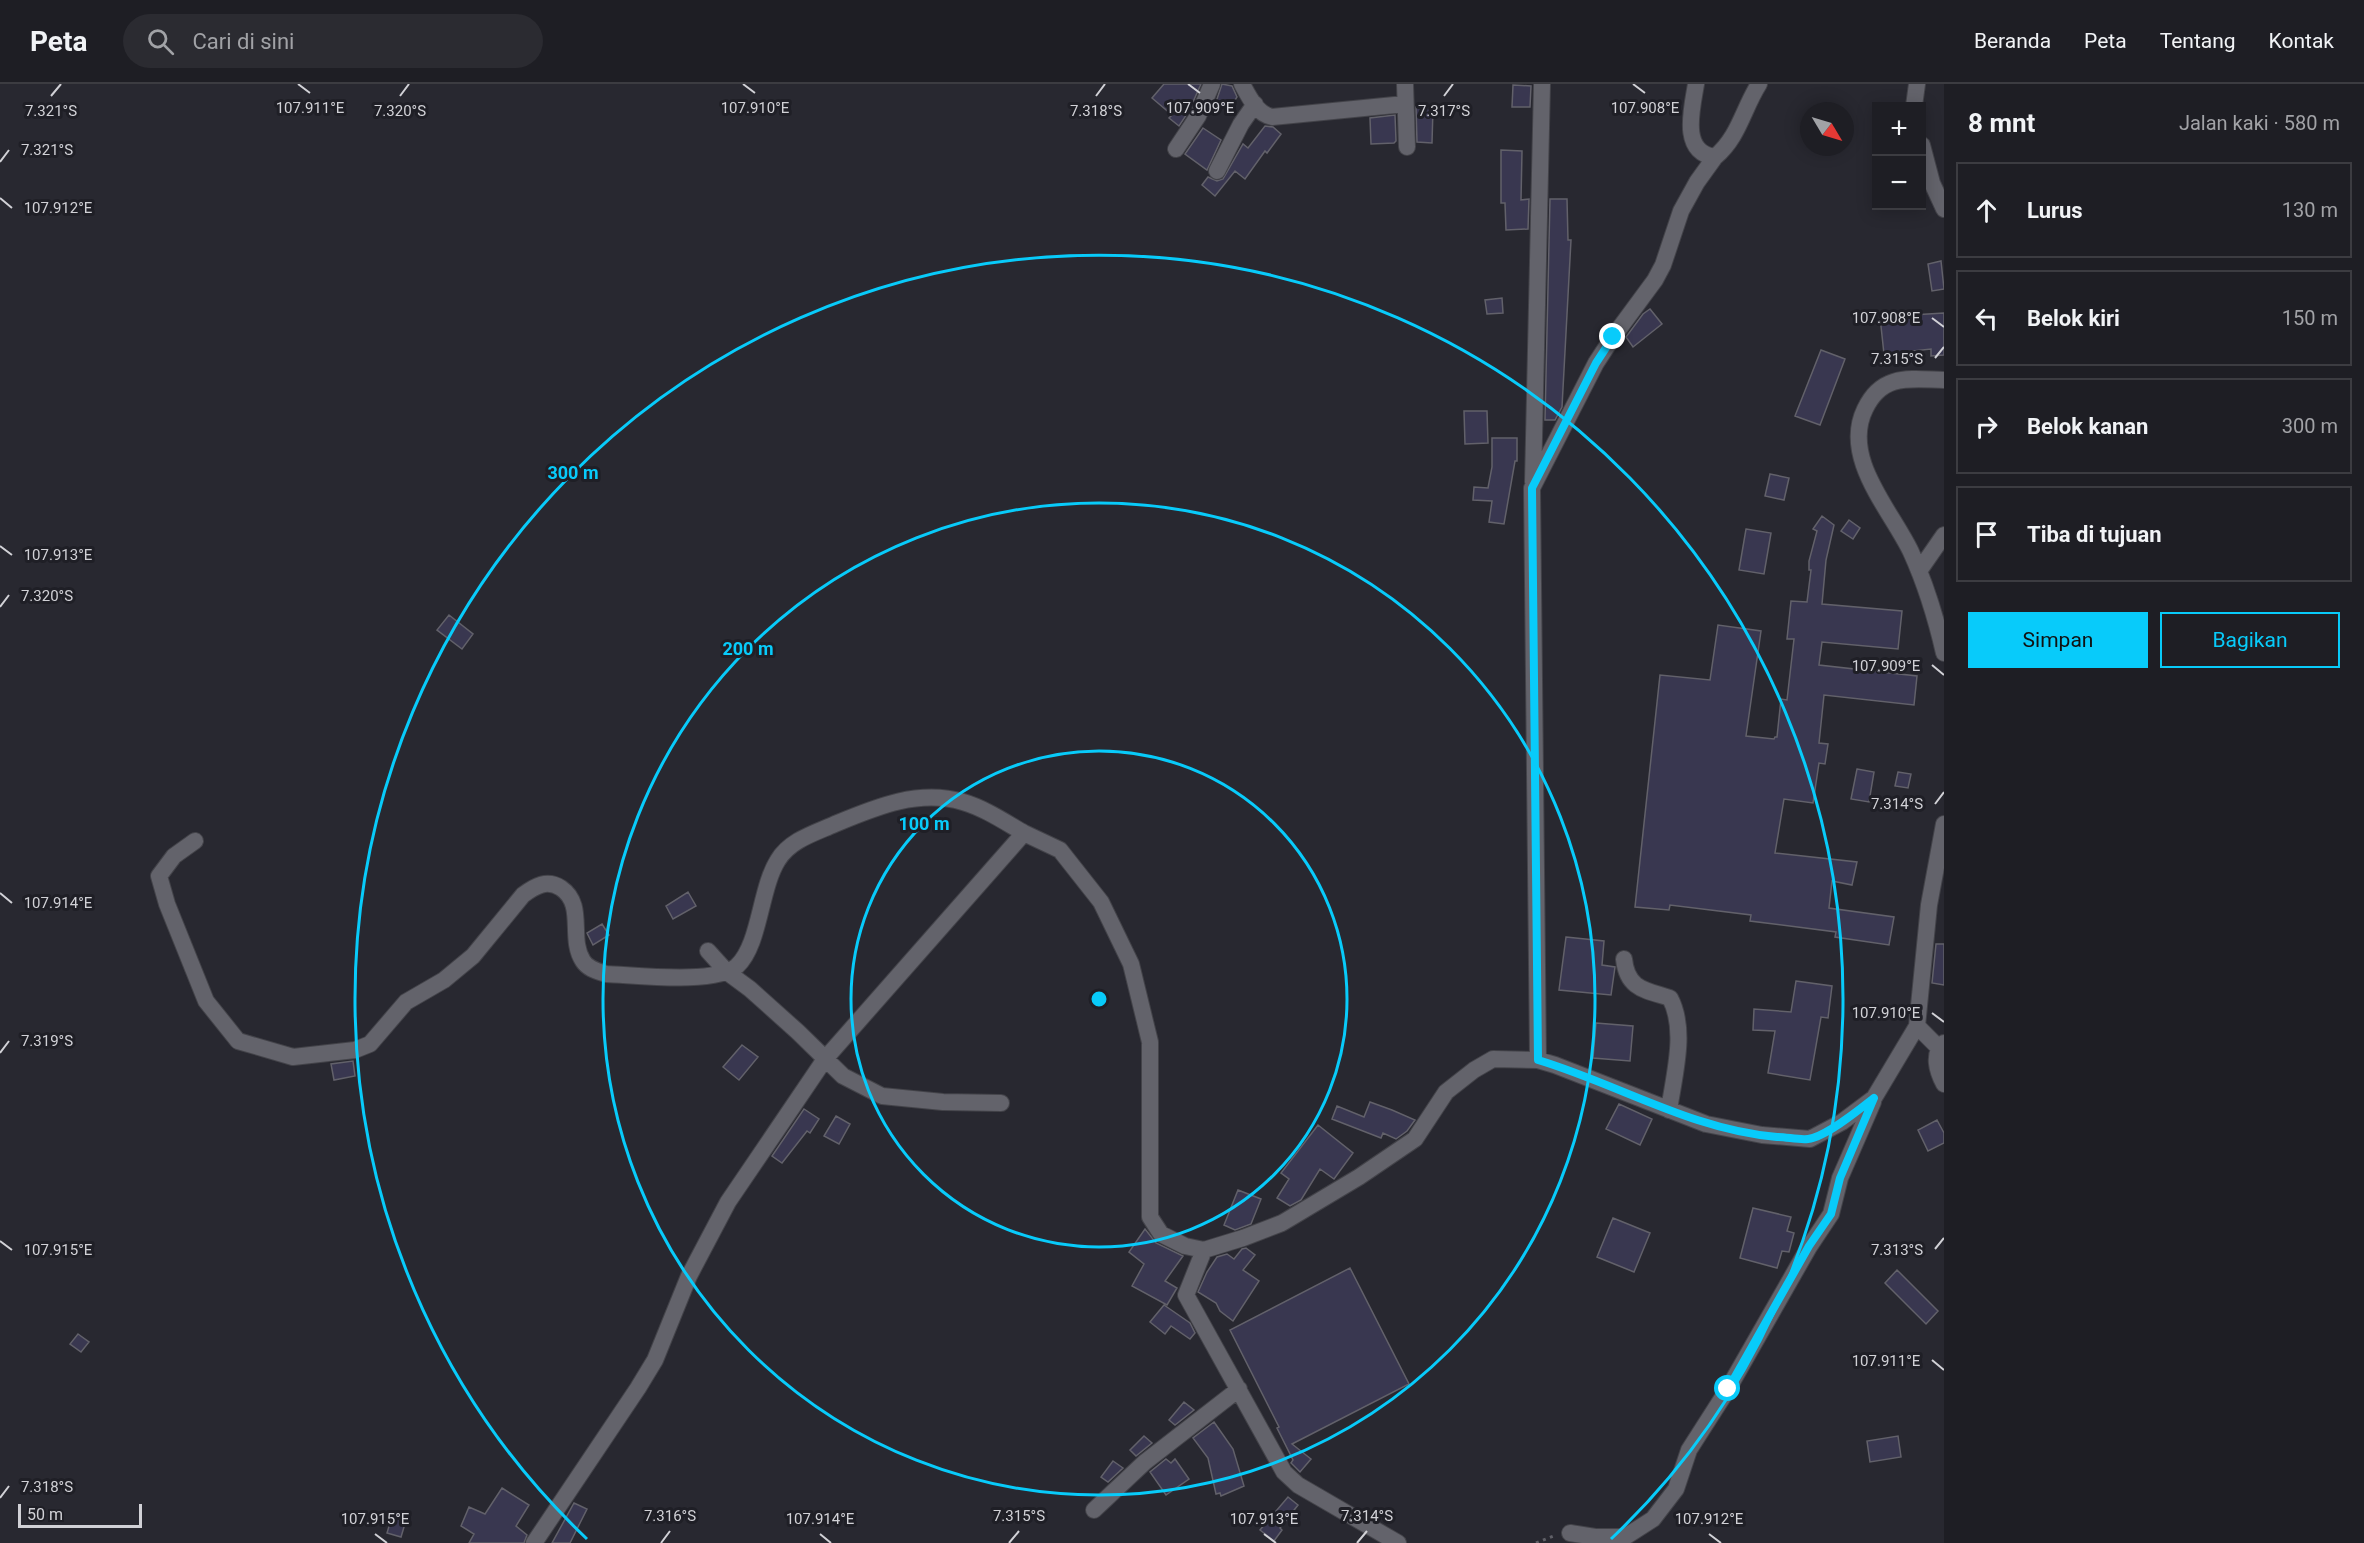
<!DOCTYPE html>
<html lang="id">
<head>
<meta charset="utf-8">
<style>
  :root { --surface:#1e1e24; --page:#2b2b31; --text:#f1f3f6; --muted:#a1a2a6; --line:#3c3c41; --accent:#08cbfa }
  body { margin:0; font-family:Roboto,sans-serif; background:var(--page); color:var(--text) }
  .controls { position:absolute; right:18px; top:18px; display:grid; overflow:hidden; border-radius:0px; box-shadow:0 3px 15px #0003 }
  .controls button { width:54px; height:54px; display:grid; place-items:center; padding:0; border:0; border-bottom:2px solid var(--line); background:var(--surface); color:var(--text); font:30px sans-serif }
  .compass { position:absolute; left:1800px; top:18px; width:54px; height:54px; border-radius:50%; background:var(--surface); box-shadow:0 3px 15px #0003; rotate:128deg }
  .scale { position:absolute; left:18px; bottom:15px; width:124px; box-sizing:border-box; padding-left:6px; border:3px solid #d1d1d6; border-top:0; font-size:16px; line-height:21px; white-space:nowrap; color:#d1d1d6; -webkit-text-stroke:4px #1f1f26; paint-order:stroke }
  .stop { position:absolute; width:18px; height:18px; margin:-14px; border:4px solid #08cbfa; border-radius:50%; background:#fff }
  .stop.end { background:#08cbfa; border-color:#fff; box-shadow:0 2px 6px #0008 }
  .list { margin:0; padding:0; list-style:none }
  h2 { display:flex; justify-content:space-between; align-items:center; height:78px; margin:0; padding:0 24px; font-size:26px }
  h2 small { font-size:20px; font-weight:400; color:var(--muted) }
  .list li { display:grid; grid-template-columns:39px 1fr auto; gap:18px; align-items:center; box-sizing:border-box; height:96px; margin:0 12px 12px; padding:0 12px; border:2px solid var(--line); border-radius:0px }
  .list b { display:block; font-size:22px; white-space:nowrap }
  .list em { font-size:20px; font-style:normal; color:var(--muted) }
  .actions { display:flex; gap:12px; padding:18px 24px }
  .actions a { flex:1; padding:14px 0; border:2px solid var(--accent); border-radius:0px; text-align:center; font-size:21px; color:var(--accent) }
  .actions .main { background:var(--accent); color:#111 }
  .icon { flex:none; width:33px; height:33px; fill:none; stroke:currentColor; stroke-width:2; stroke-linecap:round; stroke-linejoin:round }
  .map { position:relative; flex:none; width:1944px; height:1459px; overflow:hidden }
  header { display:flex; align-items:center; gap:36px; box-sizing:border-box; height:84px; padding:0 30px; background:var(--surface); border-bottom:2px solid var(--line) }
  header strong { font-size:28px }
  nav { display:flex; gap:33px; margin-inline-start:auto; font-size:21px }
  .search { width:420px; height:54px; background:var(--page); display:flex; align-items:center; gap:15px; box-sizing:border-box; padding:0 21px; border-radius:33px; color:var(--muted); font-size:22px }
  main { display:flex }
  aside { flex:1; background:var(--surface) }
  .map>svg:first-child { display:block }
  .building { fill:#393750; stroke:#62616a; stroke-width:1.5 }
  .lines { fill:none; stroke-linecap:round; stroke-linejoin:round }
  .minor-casing { stroke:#434349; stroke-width:18 }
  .path { stroke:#606067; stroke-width:3; stroke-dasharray:3 4.5; stroke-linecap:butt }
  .minor { stroke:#63636b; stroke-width:16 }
  .route { stroke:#08cbfa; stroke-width:8 }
  .ticks { fill:none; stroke:#d1d1d6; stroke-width:2 }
  .ring { fill:none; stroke:#08cbfa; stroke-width:3 }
  .ticks-label { font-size:15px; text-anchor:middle; fill:#d1d1d6; stroke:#1f1f26; stroke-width:6; stroke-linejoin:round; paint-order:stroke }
  .centre { fill:#08cbfa; stroke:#1f1f26; stroke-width:3 }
  .ring-label { font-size:18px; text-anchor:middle; font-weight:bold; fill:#08cbfa; stroke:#1f1f26; stroke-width:6; stroke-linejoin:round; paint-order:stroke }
</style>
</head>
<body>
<header>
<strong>Peta</strong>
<div class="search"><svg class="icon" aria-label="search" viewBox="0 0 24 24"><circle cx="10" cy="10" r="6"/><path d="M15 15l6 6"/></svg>Cari di sini</div>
<nav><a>Beranda</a><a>Peta</a><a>Tentang</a><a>Kontak</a></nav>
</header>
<main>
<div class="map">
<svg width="1944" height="1459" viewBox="0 0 1944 1459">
  <rect width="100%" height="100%" fill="#282830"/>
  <!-- building -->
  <path class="building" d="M1164,0h37l-12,27 -10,15 -10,-8 3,-3 -20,-17z
    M1222,0l10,2 5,11 -9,14 -12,-9z
    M1513,1l18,1 -1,21h-18z
    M1416,23l17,1 -1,35 -15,-1z
    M1395,31l1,26 -2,2 -23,1 -1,-26z
    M1265,42l8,1 8,7 -14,19 -2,-2 -20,28 -10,-8 -20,25 -13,-11 6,-8 9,4 6,-2 20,-35 5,4z
    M1203,44l18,12 -14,30 -22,-16z
    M1501,66l21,1 -1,49 8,-1 -1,30 -22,1 -1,-27h-4z
    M1550,115h17l1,41h3l-9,167 -7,13h-10z
    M1941,177l3,28 -12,2 -4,-27z
    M1502,214l1,15 -16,1 -2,-14z
    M1650,225l12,15 -29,23 -7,-10 17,-23z
    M1944,229v42l-13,1v-7l-47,5 -4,-37z
    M1821,266l24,9 -25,66 -25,-9z
    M1464,327h23l1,32 -23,1z
    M1492,354h25v23h-2l-11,63 -15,-2 3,-21 -19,-1 1,-13 14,1 4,-21z
    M1770,390l19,4 -5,22 -19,-4z
    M1822,432l12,9 -8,35 -4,44 80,7 -4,38 -76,-7 -3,23 98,11 -3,29 -90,-10 -5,48 9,1 -3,20 -6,-1 -6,40 -29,-4 -9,54 82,9 -5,23 -20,-4 -3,27 65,9 -5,28 -54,-8 1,-5 -86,-11 1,-6 -81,-10 -1,5 -34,-3 25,-232 50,5 8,-55 43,6 -15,105 28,3 1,-2h2l4,-38 6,1 7,-61h-7l4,-38 16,1 4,-32h-2v-9l8,-30 -4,-2z
    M1849,436l11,8 -7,11 -12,-8z
    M1746,445l25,4 -7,41 -25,-4z
    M449,531l24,19 -11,15 -25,-19z
    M1857,685l17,3 -5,30 -18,-3z
    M1898,688l13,2 -3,14 -13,-2z
    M688,808l8,14 -23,13 -7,-13z
    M602,840l7,11 -16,10 -6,-12z
    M1566,853l38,4 -2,24 13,2 -4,28 -52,-5z
    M1936,860h8v41l-12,-2z
    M1796,897l36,5 -4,32 -7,-1 -11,63 -42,-7 7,-42 -22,-1 1,-21 37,3z
    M1596,939l37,3 -3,35 -37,-3z
    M742,961l16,12 -19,23 -16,-13z
    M353,977l2,15 -21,4 -3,-16z
    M1370,1018l22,8 23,10 -8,11 -11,8 -13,-6 -2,5 -49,-19 5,-13 27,11z
    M1619,1020l33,15 -12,26 -34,-16z
    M804,1025l15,10 -9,14 -3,-2 -25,32 -10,-7z
    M836,1032l14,8 -11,20 -15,-8z
    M1937,1036l7,13v10l-16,8 -10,-21z
    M1318,1041l35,28 -19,26 -14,-10 -19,31 -11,6 -13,-8 12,-19 -8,-6z
    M1238,1106l23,9 -10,25 -16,6 -11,-5z
    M1753,1124l38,9 -4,14 7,2 -5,19 -7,-1 -5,17 -37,-10z
    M1613,1134l37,15 -16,39 -37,-15z
    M1145,1145l11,14 27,13 -18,25 12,7 -10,17 -35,-19 12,-22 -15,-12z
    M1246,1164l9,7 -12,15 16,11 -26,40 -13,-10 -4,-8 -18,-11 9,-20 10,-15 10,-3 7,5 8,-10z
    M1350,1184l59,116 -117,60 19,15 -11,13 -9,-9 2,-3 -16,-32 2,-1 -49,-97z
    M1897,1186l41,41 -12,13 -41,-41z
    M1164,1221l26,18 5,10 -5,6 -19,-13 -6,8 -15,-12z
    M78,1250l11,8 -8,10 -11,-8z
    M1184,1318l10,8 -19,15 -6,-5z
    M1214,1338l19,27 11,37 -23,10 -1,-3 -4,1 -8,-36 -15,-20z
    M1144,1352l8,7 -16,13 -6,-6z
    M1898,1352l3,21 -31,5 -3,-21z
    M1166,1375l5,4 4,-4 14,20 -23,16 -16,-23z
    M1113,1377l10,7 -15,14 -7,-5z
    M502,1404l27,17 -13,21 11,9 -3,8h-55l5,-9 -13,-8 8,-19 16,7z
    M1288,1413l10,8 -18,23 2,2 -8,11 -14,-11z
    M574,1419l13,6 -17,34h-18z
    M393,1429l14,4 -6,20 -14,-4z"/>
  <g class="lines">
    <defs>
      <path id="minor" d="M1242,0c7,13 15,30 30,33l133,-13
        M1405,0l2,63
        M1696,0c-4,25 -16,68 19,73 24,-20 28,-48 44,-73
        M1914,22l3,-22
        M1922,61l10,38 12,26
        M1176,65l22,-33 14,-32
        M1217,87l24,-47 14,-20
        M1944,296c-34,-1 -62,-7 -79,29 -24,49 26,101 46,143 15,33 25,66 33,101
        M1533,398l9,-398
        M1919,487l25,-36
        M195,757l-21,15 -15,20 8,28 39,97 32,40 55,16 62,-7 15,-6 36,-42 38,-22 29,-24 50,-61c12,-9 24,-16 38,-7 25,17 7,50 22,73 5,8 14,10 23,13 30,1 109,11 131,-8 23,-21 23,-78 41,-106 12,-20 37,-27 57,-36 41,-17 83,-35 128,-22 21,6 42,20 61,31
        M708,867l19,21 23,17 48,43 45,44 39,20 61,6 58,1
        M1624,875c3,30 21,31 46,39 17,32 4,77 -1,112
        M1917,942l12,-121 15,-81
        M1944,959c-12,11 -7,28 0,41
        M1538,976l-6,-572 64,-125 17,-26 42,-57 8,-15 18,-54 16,-29 18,-25
        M1204,1166l-18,45 98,177 14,13 100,58
        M1094,1426l51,-48 94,-73
        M1570,1449l25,4h30l28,-18 23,-30 13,-39 39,-61 81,-142 22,-33 9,-36 33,-76
        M534,1459l104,-155 17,-28 34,-84 39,-74 97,-143 199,-226 36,17 41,52 30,62 19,78v175l11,17 24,12 19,4 39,-12 39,-15 77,-46 56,-38 31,-47 28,-22 19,-11 45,1 17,5 151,59 56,11 48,4 32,-17 32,-24 43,-72 22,22"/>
    </defs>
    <!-- minor casing -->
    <use href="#minor" class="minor-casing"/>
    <!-- path -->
    <path class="path" d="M1536,1459l20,-8"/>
    <!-- minor -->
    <use href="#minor" class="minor"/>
  </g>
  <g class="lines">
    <!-- route -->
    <path class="route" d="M1613,253l-17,26 -64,125 6,572c80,24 154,70 239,77 10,0 21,3 31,2 18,-2 52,-30 66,-41l-34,80 -9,36 -22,32 -81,143"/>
  </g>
  <!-- ticks -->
  <path class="ticks" d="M298,0l12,9M743,0l12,9M1188,0l12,9M1633,0l12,9M51,12l10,-12M400,12l9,-12M1096,12l9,-12M1444,12l9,-12M0,78l9,-12M0,114l12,10M1932,234l12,9M1935,274l9,-11M0,462l12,9M0,523l9,-12M1932,581l12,10M1935,720l9,-12M0,809l12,10M1932,929l12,9M0,969l9,-12M0,1157l12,9M1935,1165l9,-11M1932,1276l12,10M0,1414l9,-12M375,1450l12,9M820,1450l11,9M1264,1450l12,9M1709,1450l12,9M661,1459l9,-12M1009,1459l10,-12M1357,1459l10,-12"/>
  <!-- distance rings -->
  <g class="ring">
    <circle cx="1099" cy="915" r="248"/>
    <circle cx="1099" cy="915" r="496"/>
    <path d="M587 1455A744 744 0 1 1 1611 1455"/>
  </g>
  <g class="ticks-label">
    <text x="310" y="29">107.911°E</text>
    <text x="755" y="29">107.910°E</text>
    <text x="1200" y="29">107.909°E</text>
    <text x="1645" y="29">107.908°E</text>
    <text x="51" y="32">7.321°S</text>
    <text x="400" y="32">7.320°S</text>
    <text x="1096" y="32">7.318°S</text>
    <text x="1444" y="32">7.317°S</text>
    <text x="47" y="71">7.321°S</text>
    <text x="58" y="129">107.912°E</text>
    <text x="1886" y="239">107.908°E</text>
    <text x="1897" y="280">7.315°S</text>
    <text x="58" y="476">107.913°E</text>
    <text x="47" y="517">7.320°S</text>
    <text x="1886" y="587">107.909°E</text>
    <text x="1897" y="725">7.314°S</text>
    <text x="58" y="824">107.914°E</text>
    <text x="1886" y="934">107.910°E</text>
    <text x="47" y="962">7.319°S</text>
    <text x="1897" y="1171">7.313°S</text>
    <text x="58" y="1171">107.915°E</text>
    <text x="1886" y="1282">107.911°E</text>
    <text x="47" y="1408">7.318°S</text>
    <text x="670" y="1437">7.316°S</text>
    <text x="1019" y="1437">7.315°S</text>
    <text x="1367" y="1437">7.314°S</text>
    <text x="375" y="1440">107.915°E</text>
    <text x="820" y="1440">107.914°E</text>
    <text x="1264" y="1440">107.913°E</text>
    <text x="1709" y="1440">107.912°E</text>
  </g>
  <circle cx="1099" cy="915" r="9" class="centre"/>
  <g class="ring-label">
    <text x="573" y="395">300 m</text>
    <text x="748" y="571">200 m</text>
    <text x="924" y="746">100 m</text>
  </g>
</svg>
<div class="controls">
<button>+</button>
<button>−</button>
</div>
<svg class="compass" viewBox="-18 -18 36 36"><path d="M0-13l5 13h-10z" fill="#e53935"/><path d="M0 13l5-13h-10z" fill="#a1a2a6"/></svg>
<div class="scale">50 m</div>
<div class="stop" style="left:1728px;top:1305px"></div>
<div class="stop end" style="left:1613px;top:253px"></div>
</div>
<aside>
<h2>8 mnt<small>Jalan kaki · 580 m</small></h2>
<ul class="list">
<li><svg class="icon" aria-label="ahead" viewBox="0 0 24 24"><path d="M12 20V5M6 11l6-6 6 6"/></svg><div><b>Lurus</b></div><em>130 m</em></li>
<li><svg class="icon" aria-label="left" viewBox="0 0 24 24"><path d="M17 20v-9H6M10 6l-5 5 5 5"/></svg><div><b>Belok kiri</b></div><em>150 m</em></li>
<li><svg class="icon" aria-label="right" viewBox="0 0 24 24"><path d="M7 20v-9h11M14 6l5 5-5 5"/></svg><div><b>Belok kanan</b></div><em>300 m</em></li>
<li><svg class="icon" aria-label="arrive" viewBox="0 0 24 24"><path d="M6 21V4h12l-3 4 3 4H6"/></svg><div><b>Tiba di tujuan</b></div></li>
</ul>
<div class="actions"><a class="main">Simpan</a><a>Bagikan</a></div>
</aside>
</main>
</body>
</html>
